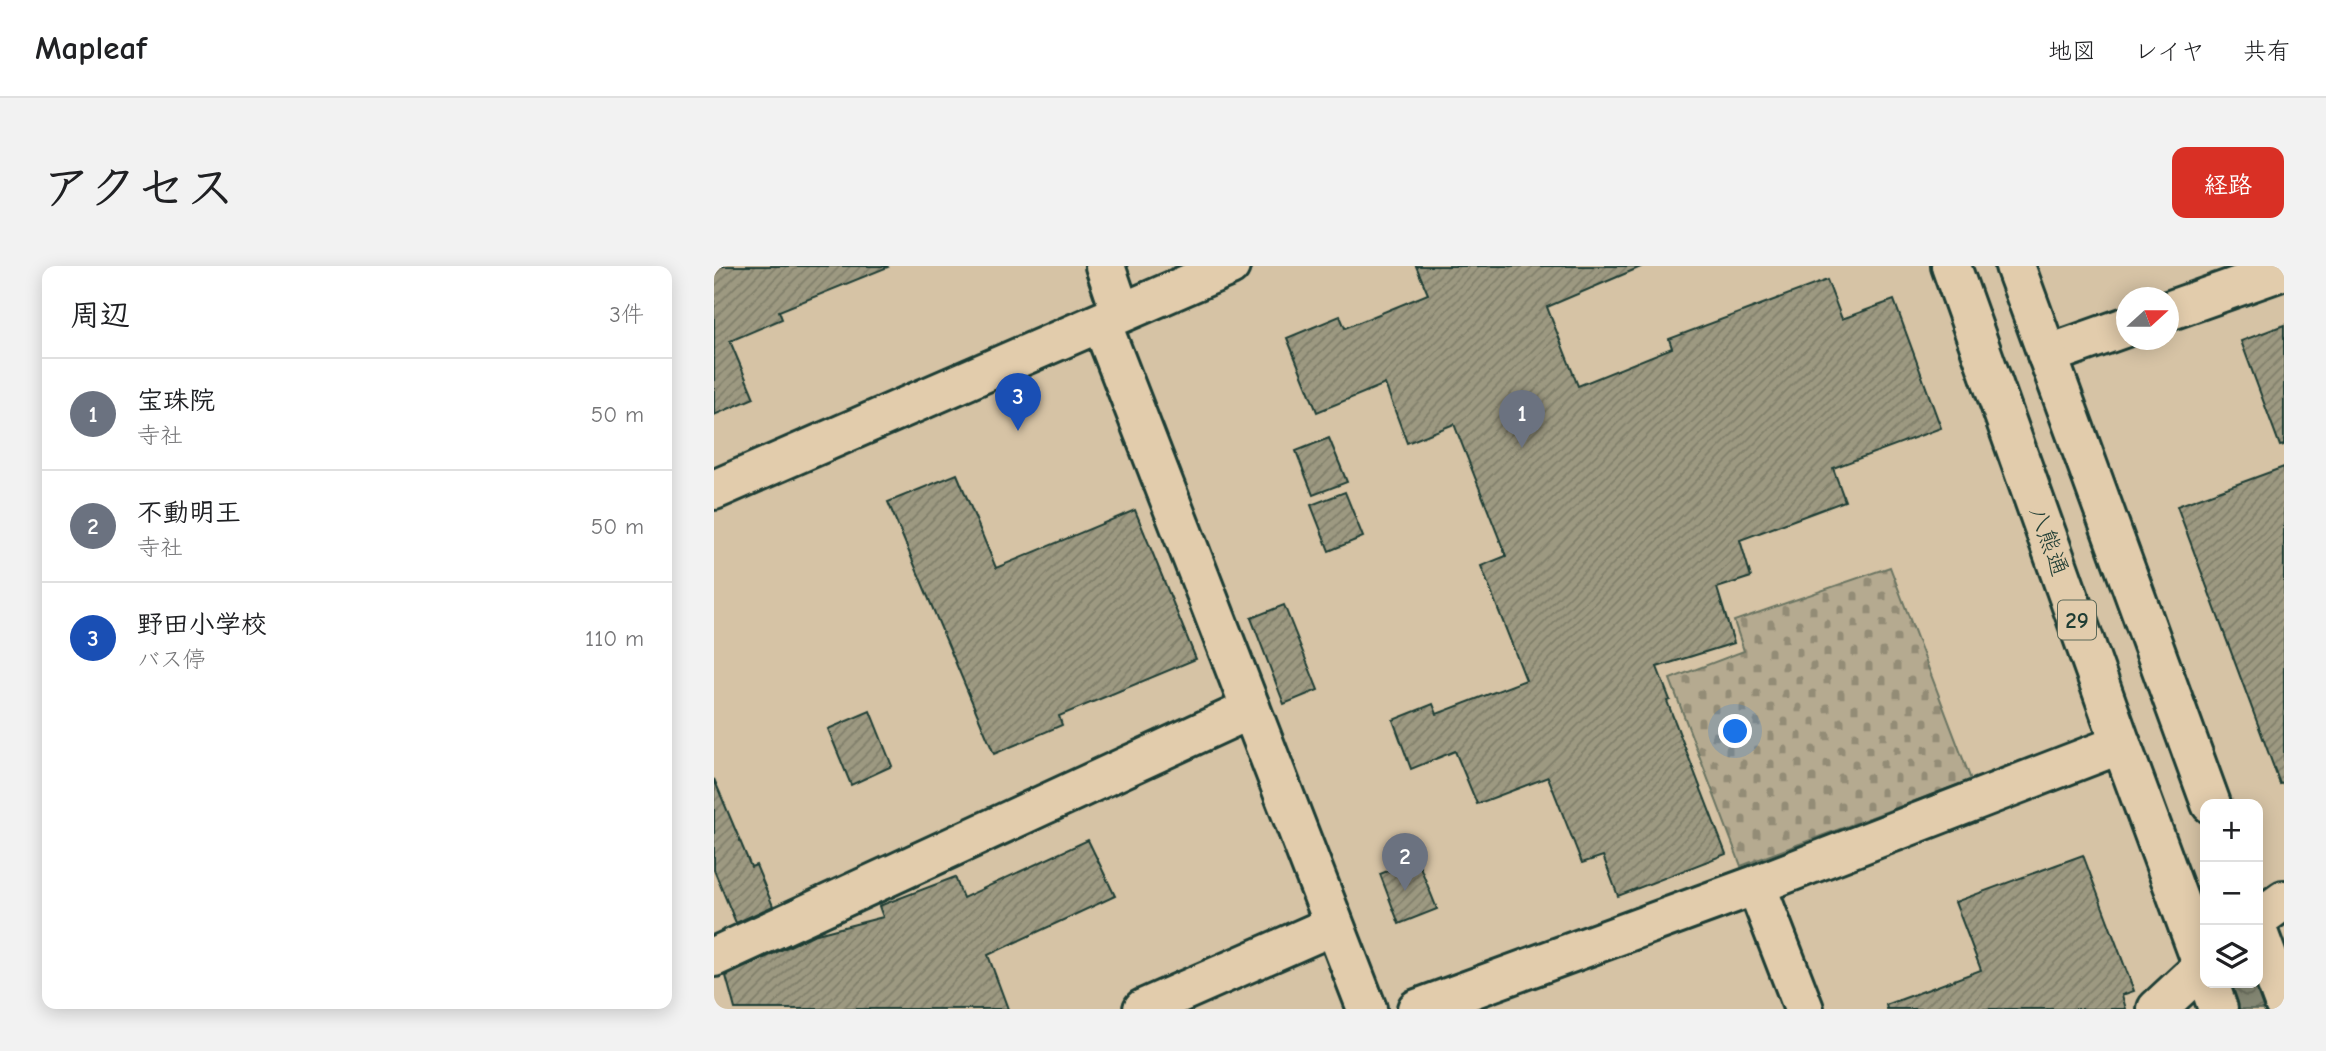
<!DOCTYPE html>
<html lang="ja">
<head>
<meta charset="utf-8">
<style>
  :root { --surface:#fff; --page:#f2f2f2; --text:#202124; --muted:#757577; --line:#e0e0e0; --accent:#d93025 }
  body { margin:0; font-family:"Comic Neue","Klee One",sans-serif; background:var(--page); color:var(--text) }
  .controls { position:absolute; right:21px; bottom:21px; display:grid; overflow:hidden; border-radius:14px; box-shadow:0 4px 18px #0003 }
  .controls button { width:63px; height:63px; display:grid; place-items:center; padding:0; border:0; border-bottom:2px solid var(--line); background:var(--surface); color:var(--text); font:35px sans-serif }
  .compass { position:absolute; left:1402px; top:21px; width:63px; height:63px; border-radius:50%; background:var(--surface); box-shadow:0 4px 18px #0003; rotate:69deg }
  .you { position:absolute; left:1022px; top:466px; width:24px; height:24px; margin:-18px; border:5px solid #fff; border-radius:50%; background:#1a73e8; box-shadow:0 0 0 10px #1a73e833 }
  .badge { display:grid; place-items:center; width:46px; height:46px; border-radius:50%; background:var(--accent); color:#fff; font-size:23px; font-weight:700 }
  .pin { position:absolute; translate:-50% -58px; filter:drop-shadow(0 2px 4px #0008) }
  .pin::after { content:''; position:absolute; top:37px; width:24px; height:21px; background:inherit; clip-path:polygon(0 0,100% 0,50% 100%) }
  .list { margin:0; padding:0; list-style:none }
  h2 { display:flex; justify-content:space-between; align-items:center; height:91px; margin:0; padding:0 28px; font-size:30px }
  h2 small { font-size:23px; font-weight:400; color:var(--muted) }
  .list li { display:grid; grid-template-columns:46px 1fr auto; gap:21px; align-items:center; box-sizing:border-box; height:112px; padding:0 28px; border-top:2px solid var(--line) }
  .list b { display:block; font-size:26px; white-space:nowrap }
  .list p { margin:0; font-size:23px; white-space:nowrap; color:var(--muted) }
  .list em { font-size:23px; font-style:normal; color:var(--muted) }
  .icon { flex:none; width:38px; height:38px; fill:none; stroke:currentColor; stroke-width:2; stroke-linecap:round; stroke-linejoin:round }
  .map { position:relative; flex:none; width:1570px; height:743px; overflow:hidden; border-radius:14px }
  header { display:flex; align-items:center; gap:42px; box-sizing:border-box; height:98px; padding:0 35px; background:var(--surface); border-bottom:2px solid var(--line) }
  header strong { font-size:33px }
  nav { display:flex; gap:38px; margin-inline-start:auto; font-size:24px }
  .intro { display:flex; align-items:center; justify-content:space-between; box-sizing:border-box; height:168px; padding:0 42px }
  h1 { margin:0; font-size:49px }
  .button { padding:18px 32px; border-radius:14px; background:var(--accent); color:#fff; font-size:24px; font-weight:700 }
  main { display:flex; gap:42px; padding:0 42px }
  aside { flex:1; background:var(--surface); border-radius:14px; box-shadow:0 4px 18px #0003 }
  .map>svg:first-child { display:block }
  .cemetery { fill:url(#cemetery-stones); stroke:#6a7462; stroke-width:2 }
  .water { fill:url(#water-waves); stroke:#5d6b5a; stroke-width:2 }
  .building { fill:url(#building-hatch); stroke:#1f3d34; stroke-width:2 }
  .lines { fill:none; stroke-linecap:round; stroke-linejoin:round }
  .minor-casing { stroke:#1f3d34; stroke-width:44 }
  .major-casing { stroke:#1f3d34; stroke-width:44 }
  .minor { stroke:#e2ccac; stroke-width:38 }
  .major { stroke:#e2ccac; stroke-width:38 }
  .labels { text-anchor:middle; stroke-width:6; stroke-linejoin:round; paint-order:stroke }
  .shield { fill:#e2ccac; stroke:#5a6858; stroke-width:2 }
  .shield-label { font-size:23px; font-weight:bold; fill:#1f3d34 }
  .street-label { font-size:24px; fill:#1f3d34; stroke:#e2ccac }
</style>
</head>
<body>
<header>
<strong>Mapleaf</strong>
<nav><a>地図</a><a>レイヤ</a><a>共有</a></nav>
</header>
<div class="intro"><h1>アクセス</h1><a class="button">経路</a></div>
<main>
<aside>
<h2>周辺<small>3件</small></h2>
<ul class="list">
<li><span class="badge" style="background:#6b7280">1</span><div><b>宝珠院</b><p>寺社</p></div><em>50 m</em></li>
<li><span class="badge" style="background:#6b7280">2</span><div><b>不動明王</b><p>寺社</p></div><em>50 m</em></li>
<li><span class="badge" style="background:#1a4fb4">3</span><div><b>野田小学校</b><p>バス停</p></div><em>110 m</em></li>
</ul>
</aside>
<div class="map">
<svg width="1570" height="743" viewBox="0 0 1570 743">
  <defs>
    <pattern id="cemetery-stones" width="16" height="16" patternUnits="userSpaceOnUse" patternTransform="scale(1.75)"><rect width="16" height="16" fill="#b5aa90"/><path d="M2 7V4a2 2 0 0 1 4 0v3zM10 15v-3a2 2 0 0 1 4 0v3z" fill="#938c76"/></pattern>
    <pattern id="water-waves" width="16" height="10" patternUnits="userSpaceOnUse" patternTransform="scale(1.75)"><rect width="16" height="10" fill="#868974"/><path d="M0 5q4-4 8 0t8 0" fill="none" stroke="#6d7160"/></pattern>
    <pattern id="building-hatch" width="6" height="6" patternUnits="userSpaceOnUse" patternTransform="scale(1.75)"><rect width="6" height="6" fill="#9d9981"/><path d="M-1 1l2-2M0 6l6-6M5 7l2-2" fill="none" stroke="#7f7e6a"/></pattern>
  </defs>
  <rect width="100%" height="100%" fill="#d6c3a5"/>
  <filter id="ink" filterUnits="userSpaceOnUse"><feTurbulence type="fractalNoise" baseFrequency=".0143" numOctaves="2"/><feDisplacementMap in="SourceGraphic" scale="14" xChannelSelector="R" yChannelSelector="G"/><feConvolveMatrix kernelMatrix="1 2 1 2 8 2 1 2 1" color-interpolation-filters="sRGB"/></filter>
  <g filter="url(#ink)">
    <!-- cemetery -->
    <path class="cemetery" d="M1176,301l81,213 -230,86 -71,-187 74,-28 -10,-30z"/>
    <!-- water -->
    <path class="water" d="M1527,717h17l25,26h-77z"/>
    <!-- building -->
    <path class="building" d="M0,0h173l1,1 -109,44 3,8 -52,22 24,57 -40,17z
      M702,0h227l-96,41 31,79 94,-38 -3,-9 158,-59 15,39 52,-19 47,128 -108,40 12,33 -105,39 11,37 -34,11 17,55 -77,24 13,33 -3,1 59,153 -108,42 -15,-40 -21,7 -34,-86 -71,27 -22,-53 -44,18 -18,-49 40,-16 4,10 89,-34 -45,-114 25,-10 -52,-132 -47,19 -22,-59 -68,28 -30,-74 53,-22 5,12 83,-34z
      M1570,59v120l-4,1 -39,-105z
      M615,172l18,44 -34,13 -17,-44z
      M1570,201v316l-4,1 -103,-278z
      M243,208l39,94 139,-58 61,149 -137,57 3,9 -68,29 -106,-252z
      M631,226l18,45 -34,14 -18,-46z
      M570,339l34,85 -34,14 -33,-86z
      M156,445l22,55 -41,19 -23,-56z
      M0,513l37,88 5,-2 17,41 -37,17 -22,-53z
      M374,574l27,56 -127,59 20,54h-273l-9,-33 87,-41 70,-18 -4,-11 76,-29 8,21z
      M1369,589l51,136 -12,4 4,14h-239l-1,-4 95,-35 -26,-68z
      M703,593l20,50 -38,15 -19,-50z"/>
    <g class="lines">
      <defs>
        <path id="minor" d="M391,0l16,47
          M1454,45l116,-41
          M387,56l266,687
          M1333,89l79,-28
          M0,224l516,-224
          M1042,619l48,124
          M1544,653l26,-19
          M0,691l537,-248
          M429,743l191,-84
          M703,743l339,-124 365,-141
          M1443,743l46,-43"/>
        <path id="major" d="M1237,0l170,478 84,228
          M1301,0l196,538
          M1544,666l26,71
          M1495,717l9,26"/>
      </defs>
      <!-- minor casing -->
      <use href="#minor" class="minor-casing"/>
      <!-- major casing -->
      <use href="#major" class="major-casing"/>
      <!-- minor -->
      <use href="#minor" class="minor"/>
      <!-- major -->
      <use href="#major" class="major"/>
    </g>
  </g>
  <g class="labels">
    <!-- shield labels -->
    <rect class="shield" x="1344" y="334.5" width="38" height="39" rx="5"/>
    <g class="shield-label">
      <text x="1363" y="362">29</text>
    </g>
    <!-- street labels -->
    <g class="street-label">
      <text transform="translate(1335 275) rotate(70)" y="8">八熊通</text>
    </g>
  </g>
</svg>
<div class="controls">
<button>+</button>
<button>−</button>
<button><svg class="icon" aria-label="layers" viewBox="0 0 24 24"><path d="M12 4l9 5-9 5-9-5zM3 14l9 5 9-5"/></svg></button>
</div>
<svg class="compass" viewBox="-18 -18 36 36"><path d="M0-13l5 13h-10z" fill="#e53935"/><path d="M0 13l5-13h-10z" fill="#757577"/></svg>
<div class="you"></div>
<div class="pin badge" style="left:808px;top:182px;background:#6b7280">1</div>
<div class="pin badge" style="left:691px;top:625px;background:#6b7280">2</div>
<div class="pin badge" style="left:304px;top:165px;background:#1a4fb4">3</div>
</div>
</main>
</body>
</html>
